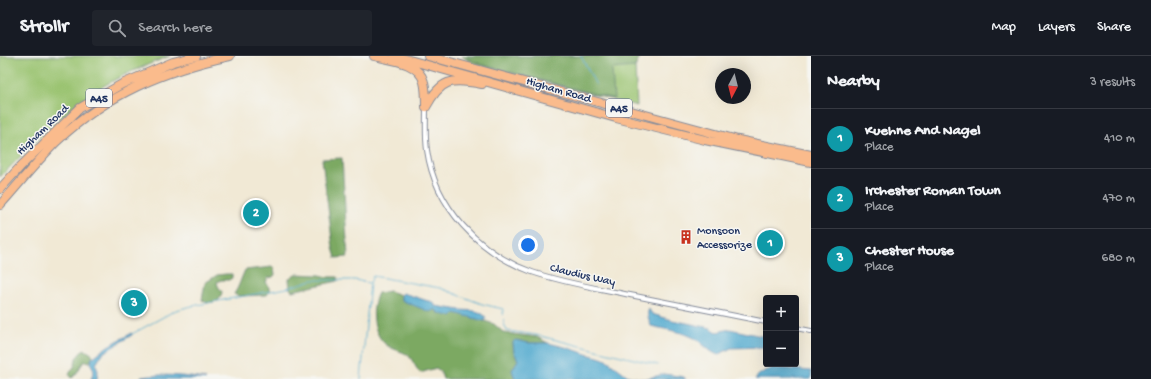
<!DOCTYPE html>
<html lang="en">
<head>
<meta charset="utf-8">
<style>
  :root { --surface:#171b24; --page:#20242c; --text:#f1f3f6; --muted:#9ea1a6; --line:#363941; --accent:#b45309 }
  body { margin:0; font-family:"Gochi Hand",sans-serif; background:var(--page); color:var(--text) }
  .controls { position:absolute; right:12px; bottom:12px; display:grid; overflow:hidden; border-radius:4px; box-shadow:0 4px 16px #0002 }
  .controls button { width:36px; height:36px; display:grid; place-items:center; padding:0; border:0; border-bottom:1px solid var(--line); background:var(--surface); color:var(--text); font:20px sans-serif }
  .compass { position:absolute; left:715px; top:12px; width:36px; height:36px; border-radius:50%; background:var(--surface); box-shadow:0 4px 16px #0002; rotate:187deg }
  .you { position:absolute; left:528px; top:189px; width:14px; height:14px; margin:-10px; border:3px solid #fff; border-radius:50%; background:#1a73e8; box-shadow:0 0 0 6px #1a73e833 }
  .badge { display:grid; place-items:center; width:26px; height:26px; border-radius:50%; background:var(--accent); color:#fff; font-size:13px; font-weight:700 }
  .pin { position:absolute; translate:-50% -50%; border:2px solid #fff; box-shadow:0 1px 4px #0006 }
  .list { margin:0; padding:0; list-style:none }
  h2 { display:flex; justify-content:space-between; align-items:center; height:52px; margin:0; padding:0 16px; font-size:17px }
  h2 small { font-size:13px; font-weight:400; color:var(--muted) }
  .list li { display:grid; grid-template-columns:26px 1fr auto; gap:12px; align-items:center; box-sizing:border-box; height:60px; padding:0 16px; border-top:1px solid var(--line) }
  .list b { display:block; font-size:15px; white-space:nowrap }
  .list p { margin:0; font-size:13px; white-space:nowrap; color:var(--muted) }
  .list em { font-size:13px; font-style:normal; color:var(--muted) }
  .icon { flex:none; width:22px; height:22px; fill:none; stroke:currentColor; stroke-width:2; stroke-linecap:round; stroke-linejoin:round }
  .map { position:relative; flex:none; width:811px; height:323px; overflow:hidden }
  header { display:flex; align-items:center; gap:24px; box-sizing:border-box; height:56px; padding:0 20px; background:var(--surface); border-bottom:1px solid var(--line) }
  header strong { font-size:19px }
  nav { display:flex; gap:22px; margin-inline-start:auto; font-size:14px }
  .search { width:280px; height:36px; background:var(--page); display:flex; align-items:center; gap:10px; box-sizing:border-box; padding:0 14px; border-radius:4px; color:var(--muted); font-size:15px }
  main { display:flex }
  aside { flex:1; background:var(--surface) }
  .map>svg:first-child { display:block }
  .green { fill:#9ac370; stroke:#5a7967 }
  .forest { fill:#7ba962; stroke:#4b6c60 }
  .water { fill:#52aacf; stroke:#366c96 }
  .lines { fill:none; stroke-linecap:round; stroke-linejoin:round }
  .stream { stroke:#52aacf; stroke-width:1 }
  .street-casing { stroke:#868c9a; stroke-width:6 }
  .highway-casing { stroke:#868c9a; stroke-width:10 }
  .street { stroke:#fff; stroke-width:4 }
  .highway { stroke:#fabb8c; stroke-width:8 }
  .labels { text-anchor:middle; stroke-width:3; stroke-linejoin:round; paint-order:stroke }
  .shield { fill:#f6f6f2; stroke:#5d6b8a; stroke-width:1 }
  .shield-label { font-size:11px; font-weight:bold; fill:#1b2f5e }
  .street-label { font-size:12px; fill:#1b2f5e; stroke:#f6f6f2 }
  .poi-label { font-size:12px; fill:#1b2f5e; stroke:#f6f6f2; text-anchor:start }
</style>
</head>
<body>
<header>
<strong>Strollr</strong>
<div class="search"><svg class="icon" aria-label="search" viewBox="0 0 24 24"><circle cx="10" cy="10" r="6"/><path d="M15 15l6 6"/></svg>Search here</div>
<nav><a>Map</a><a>Layers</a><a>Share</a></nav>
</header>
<main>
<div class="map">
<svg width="811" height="323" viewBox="0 0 811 323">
  <rect width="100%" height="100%" fill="#f6f6f2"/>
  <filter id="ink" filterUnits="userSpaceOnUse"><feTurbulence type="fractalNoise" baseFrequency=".025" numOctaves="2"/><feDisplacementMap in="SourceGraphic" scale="8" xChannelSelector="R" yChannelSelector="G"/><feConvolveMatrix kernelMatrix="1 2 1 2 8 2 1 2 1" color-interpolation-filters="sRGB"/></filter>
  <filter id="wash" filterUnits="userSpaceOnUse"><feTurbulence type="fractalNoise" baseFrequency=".012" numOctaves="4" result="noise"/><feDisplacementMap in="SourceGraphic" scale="16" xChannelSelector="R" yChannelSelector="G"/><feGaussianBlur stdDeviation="0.9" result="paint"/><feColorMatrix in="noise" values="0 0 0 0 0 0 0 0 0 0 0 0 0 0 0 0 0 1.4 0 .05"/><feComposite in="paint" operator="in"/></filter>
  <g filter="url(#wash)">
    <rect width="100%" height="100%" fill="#f1e9d5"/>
    <!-- green -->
    <path class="green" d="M0,0h170c-20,8 -42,16 -61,27 -42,23 -75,61 -109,94z
      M462,0h179l-6,11 2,39 -165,-42z"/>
    <!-- forest -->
    <path class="forest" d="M466,0h174l-5,11 -23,2 2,30 -131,-34 -15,-6z
      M342,102l6,99 -12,1 -3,-10 -11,-89z
      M272,211l2,2 1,6 -2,2 -5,1 -2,4c3,5 5,8 1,13l-28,1 -5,-2c5,-7 7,-16 11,-24z
      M226,218h6v4l-3,2h-8l-4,2 1,4 4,6 -1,4 -3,5 -11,2 -5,-3 3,-17 12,-8z
      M295,218l25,1 8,2h10v4l-46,10 -2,-2 -1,-10z
      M389,235l12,4v5l31,10 3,-1 3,4h17l11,2 28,9 10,9 33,4 11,6h-24l-6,-3 -5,3 1,9 4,8 -6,10 3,9h-72l-3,-8 -4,-3 -16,5c-5,-6 -7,-13 -12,-18 -6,-4 -14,-5 -20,-9 -16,-10 -18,-38 -10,-53z
      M84,293l9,6 -3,7 -5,-1c-6,5 -6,12 -13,17l-3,-4 6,-9 1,-7z"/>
    <!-- water -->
    <path class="water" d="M403,237l25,8h2l4,2 1,3c8,1 17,3 25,4 9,1 21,-1 26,8l-2,3 -29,-8 -3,3c-7,-1 -12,-1 -17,-7l-5,3 -29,-12v-5z
      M649,253l3,5 20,6 39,8 6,4 13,-3 36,8v10l-35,1 -13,7c-11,-4 -17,-15 -28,-19 -12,-5 -27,-7 -39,-10 -2,-6 -5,-12 -2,-17z
      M132,277v2l-29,18 -7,11 2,7 -1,8h-6l3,-9 -3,-6 1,-6 16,-12z
      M515,284l14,3h19l17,4 25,8 8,2 9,3 21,16 15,3h-128l-3,-9 6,-10 -4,-8 -1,-10z
      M790,313l21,2v8h-56c8,-11 22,-11 35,-10z
      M665,318l19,3 2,2h-42z
      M160,319c16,0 30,2 46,4h-67l2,-2z"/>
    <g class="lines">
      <!-- stream -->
      <path class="stream" d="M581,0l15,29
        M132,278l44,-24 16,-4 95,-18 25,-8h43l14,3
        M361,323l9,-96 3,-7 67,12 42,16 21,5 1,15 3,7 29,4 122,30"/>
    </g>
  </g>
  <g filter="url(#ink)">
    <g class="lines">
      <defs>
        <path id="street" d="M426,51c0,15 -1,29 1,43 8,57 52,103 105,122 32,11 65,16 98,23 45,9 90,18 136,27
          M796,272l15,3"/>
        <path id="highway" d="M374,0c17,4 45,6 50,26 2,7 2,17 2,25
          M395,0l221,62 89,22 106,22
          M428,0l310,84 73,15
          M426,51c15,-28 25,-29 56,-23
          M0,133l20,-22 60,-59 42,-24 51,-22 23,-6
          M0,149c19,-21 37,-44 57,-64 50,-47 107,-71 173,-85"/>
      </defs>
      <!-- street casing -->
      <use href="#street" class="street-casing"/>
      <!-- highway casing -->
      <use href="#highway" class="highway-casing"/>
      <!-- street -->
      <use href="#street" class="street"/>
      <!-- highway -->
      <use href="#highway" class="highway"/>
    </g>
  </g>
  <!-- icons -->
  <defs>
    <symbol id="building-bare" viewBox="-9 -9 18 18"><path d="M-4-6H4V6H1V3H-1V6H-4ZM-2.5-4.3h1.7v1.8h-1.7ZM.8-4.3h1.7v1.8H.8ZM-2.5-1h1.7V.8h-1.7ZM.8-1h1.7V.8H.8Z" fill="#c8321e" stroke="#f6f6f2" stroke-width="2.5" paint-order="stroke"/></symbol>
  </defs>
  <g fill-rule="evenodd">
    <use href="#building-bare" x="676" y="171" width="20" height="20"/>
  </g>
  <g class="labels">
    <!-- shield labels -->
    <g class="shield">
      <rect x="86" y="33" width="26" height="18" rx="3"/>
      <rect x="606" y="43" width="26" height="18" rx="3"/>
    </g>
    <g class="shield-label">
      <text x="99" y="46">A45</text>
      <text x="619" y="56">A45</text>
    </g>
    <!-- street labels -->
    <g class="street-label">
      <text transform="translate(559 33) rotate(16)" y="4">Higham Road</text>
      <text transform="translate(42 73) rotate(-44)" y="4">Higham Road</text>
      <text transform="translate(583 218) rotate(13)" y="4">Claudius Way</text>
    </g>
    <!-- poi labels -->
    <g class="poi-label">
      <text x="697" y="178">Monsoon<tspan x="697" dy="14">Accessorize</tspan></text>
    </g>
  </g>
</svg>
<div class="controls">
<button>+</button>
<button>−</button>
</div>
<svg class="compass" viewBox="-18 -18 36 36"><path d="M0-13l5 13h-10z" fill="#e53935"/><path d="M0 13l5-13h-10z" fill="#9ea1a6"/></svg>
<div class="you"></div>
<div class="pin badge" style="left:770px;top:187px;background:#0f9aa8">1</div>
<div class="pin badge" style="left:256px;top:157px;background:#0f9aa8">2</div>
<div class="pin badge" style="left:134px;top:247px;background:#0f9aa8">3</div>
</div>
<aside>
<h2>Nearby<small>3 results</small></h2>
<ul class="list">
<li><span class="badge" style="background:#0f9aa8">1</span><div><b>Kuehne And Nagel</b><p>Place</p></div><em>410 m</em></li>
<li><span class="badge" style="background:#0f9aa8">2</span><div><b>Irchester Roman Town</b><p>Place</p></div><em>470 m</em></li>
<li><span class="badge" style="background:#0f9aa8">3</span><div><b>Chester House</b><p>Place</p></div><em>680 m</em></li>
</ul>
</aside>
</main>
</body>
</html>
